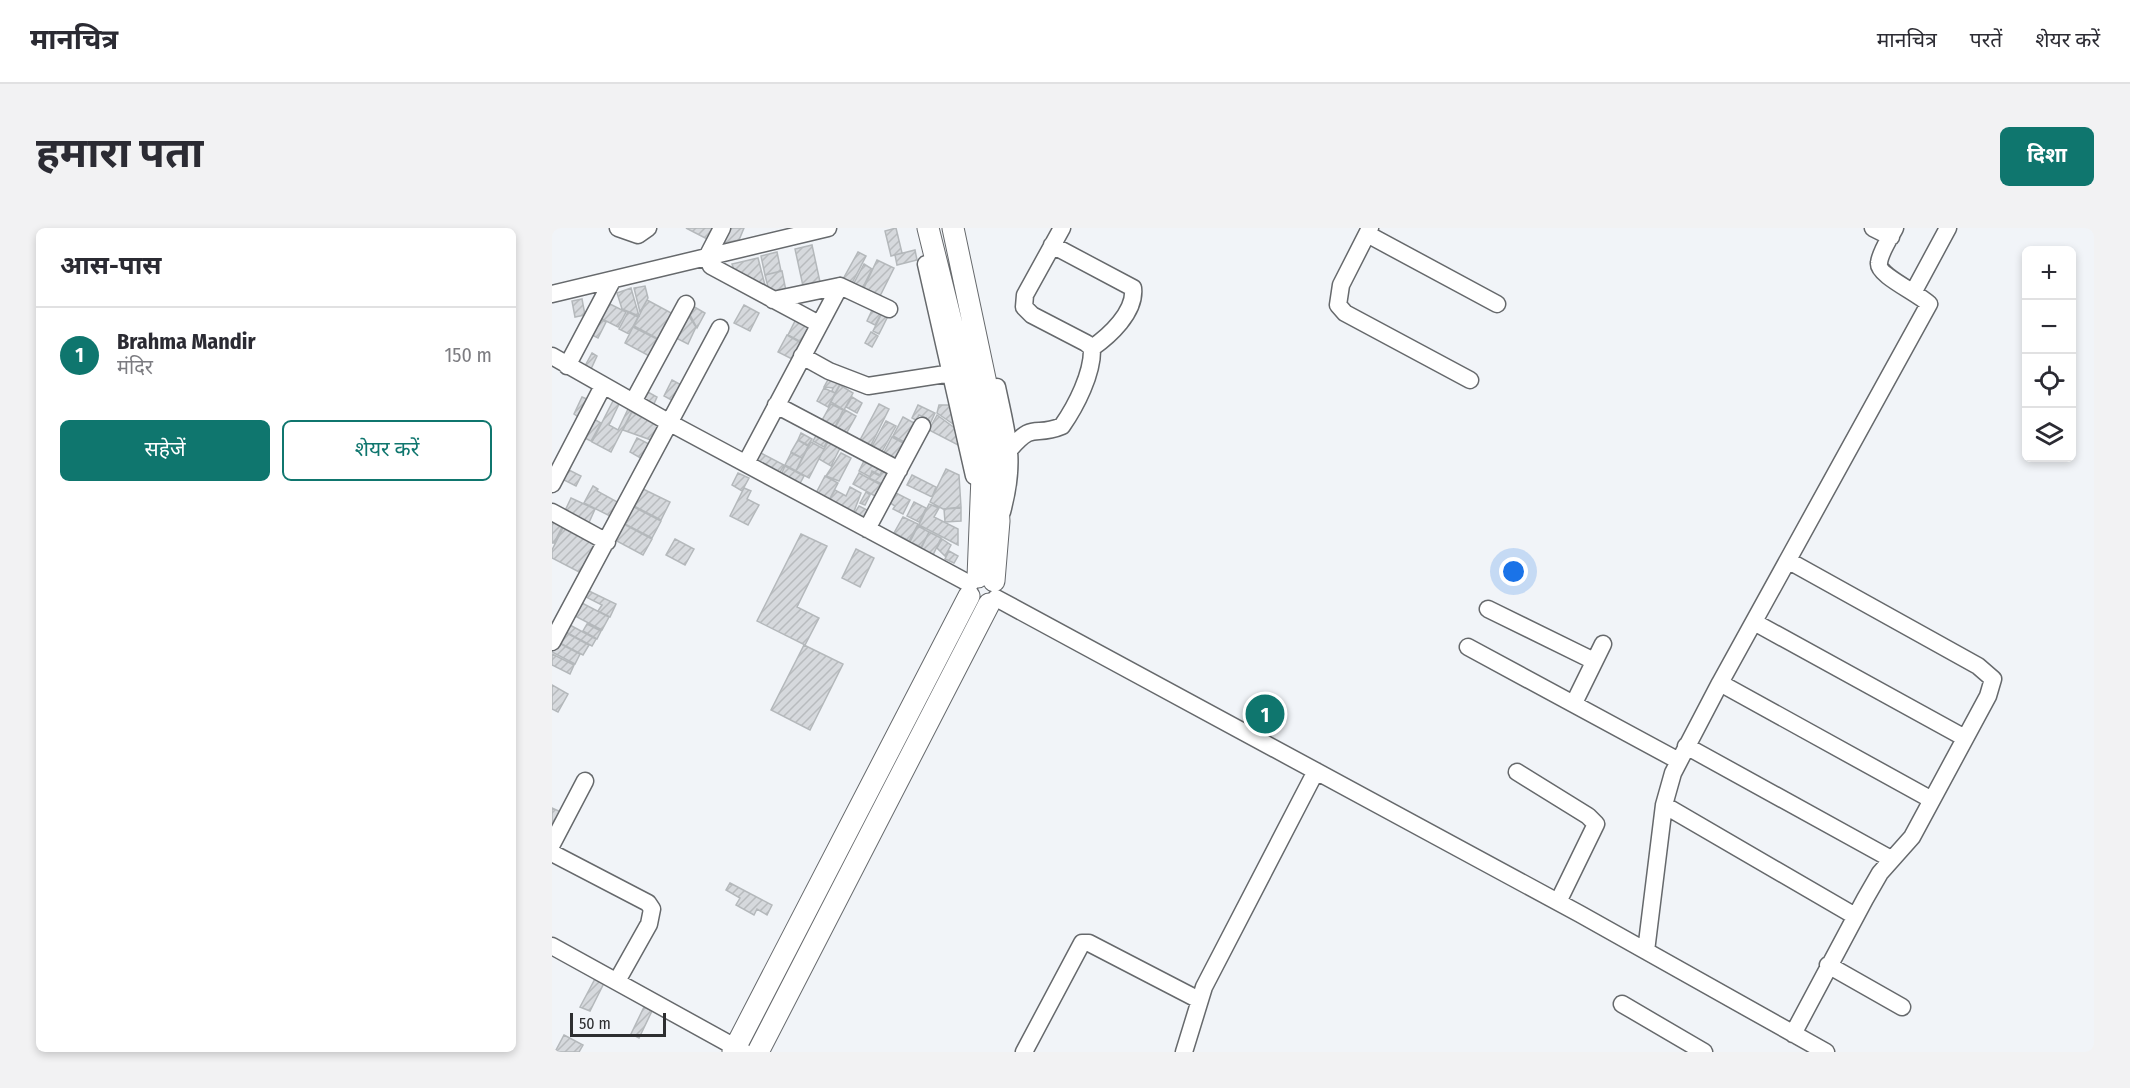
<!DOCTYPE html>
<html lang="hi">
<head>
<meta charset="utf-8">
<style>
  :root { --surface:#fff; --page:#f2f2f3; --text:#2b2b33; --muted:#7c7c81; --line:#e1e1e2; --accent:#0f766e }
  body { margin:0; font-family:"Fira Sans Condensed","Noto Sans Devanagari",sans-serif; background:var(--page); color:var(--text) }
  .controls { position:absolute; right:18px; top:18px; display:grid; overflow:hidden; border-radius:9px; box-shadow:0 3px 9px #0003 }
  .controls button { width:54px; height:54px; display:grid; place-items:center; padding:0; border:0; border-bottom:2px solid var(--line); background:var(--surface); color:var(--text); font:30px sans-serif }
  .scale { position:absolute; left:18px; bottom:15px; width:96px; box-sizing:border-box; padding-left:6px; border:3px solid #2d2e30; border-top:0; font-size:16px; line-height:21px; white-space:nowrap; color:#2d2e30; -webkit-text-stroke:4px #f1f4f8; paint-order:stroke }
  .you { position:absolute; left:962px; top:344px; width:21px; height:21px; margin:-15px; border:4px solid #fff; border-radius:50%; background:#1a73e8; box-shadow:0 0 0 9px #1a73e833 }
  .badge { display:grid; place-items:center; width:39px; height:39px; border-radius:50%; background:var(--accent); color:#fff; font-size:20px; font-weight:700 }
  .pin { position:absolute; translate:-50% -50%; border:3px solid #fff; box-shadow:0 2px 6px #0006 }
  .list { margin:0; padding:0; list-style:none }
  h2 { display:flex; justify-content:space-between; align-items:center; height:78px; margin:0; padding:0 24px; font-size:26px }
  h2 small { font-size:20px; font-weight:400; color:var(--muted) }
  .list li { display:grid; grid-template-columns:39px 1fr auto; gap:18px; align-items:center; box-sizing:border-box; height:96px; padding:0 24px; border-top:2px solid var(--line) }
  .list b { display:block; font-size:22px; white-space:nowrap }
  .list p { margin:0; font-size:20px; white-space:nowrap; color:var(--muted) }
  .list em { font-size:20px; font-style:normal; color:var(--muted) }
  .actions { display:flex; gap:12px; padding:18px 24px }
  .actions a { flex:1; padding:14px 0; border:2px solid var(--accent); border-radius:9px; text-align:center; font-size:21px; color:var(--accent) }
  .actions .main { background:var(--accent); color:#fff }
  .icon { flex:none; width:33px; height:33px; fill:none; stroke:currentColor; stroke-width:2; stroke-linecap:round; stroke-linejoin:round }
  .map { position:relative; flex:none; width:1542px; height:824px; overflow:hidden; border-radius:9px }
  header { display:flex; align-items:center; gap:36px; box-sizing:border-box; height:84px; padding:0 30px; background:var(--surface); border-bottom:2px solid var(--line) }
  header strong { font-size:28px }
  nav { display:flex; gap:33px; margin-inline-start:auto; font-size:21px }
  .intro { display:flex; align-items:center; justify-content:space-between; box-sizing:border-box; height:144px; padding:0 36px }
  h1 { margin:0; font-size:42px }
  .button { padding:15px 27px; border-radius:9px; background:var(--accent); color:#fff; font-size:21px; font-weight:700 }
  main { display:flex; gap:36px; padding:0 36px }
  aside { flex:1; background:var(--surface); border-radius:9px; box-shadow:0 3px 9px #0003 }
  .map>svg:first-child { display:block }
  .building { fill:url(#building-hatch); stroke:#b4b8bb; stroke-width:1.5 }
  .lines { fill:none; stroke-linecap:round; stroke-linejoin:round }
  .minor-casing { stroke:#66696c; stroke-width:19 }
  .major-casing { stroke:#66696c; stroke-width:23 }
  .minor { stroke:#fff; stroke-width:16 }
  .major { stroke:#fff; stroke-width:21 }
</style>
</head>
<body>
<header>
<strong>मानचित्र</strong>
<nav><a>मानचित्र</a><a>परतें</a><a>शेयर करें</a></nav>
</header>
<div class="intro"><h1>हमारा पता</h1><a class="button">दिशा</a></div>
<main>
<aside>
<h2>आस-पास<small></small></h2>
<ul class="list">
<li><span class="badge">1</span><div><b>Brahma Mandir</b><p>मंदिर</p></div><em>150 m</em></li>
</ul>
<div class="actions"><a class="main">सहेजें</a><a>शेयर करें</a></div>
</aside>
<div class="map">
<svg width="1542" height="824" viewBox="0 0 1542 824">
  <defs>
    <pattern id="building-hatch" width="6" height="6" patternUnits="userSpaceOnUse" patternTransform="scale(1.5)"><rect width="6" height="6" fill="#d6d9dd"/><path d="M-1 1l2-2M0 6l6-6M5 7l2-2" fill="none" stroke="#b8bbbe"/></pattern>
  </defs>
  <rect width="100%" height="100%" fill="#f1f4f8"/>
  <!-- building -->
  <path class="building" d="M134,0h26l3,1 -6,11z
    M173,0h19l-5,12 -22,4z
    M344,0l6,25 -11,3 -6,-25z
    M260,17l8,37 -17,4 -8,-37z
    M363,22l2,10 -20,5 -2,-10z
    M225,24l4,19 -16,4 -4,-19z
    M306,24l8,4 -15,29 -9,-4z
    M206,30l9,35 -31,-17 -4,-12z
    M325,32l17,8 -15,30 -16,-8z
    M312,36l8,5 -10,20 -9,-4z
    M230,43l4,20 -16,4 -5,-20z
    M93,58l3,12 -8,14 -6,-24z
    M79,60l8,28 -17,-7 -5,-16z
    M30,71l3,16 -10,2 -3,-16z
    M95,72l28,15 -13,26 -28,-15z
    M54,74l20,10 -8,15 -20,-10z
    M323,76l9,4 -9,17 -8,-4z
    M139,77l14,8 -8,15 -9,-17z
    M192,77l15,8 -9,18 -16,-8z
    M331,83l6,3 -10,20 -6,-3z
    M76,84l10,5 -9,17 -10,-5z
    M135,85l9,14 -8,17 -14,-7z
    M45,89l9,5 -8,16 -10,-5z
    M244,91l17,9 -8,16 -17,-9z
    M81,99l28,14 -8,17 -28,-15z
    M319,104l7,4 -6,11 -7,-4z
    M235,107l16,9 -9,16 -16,-8z
    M40,125l5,3 -6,13 -6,-3z
    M278,148l11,6 -6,11 -3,-2 1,-3 -9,-1z
    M120,152l13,7 -8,16 -13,-7z
    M288,157l13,8 -9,17 -13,-8z
    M272,160l11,5 -7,14 -11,-6z
    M94,163l11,6 -4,9 -12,-6z
    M30,169l7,3 -9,18 -6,-4z
    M300,169l10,6 -5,10 -11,-6z
    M62,171l6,3 -11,23 9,5 11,-23 4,2 -22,43 -19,-10z
    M279,176l12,6 -10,21 -13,-7z
    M327,176l10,5 -19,38 -11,-5z
    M366,177l17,8 -6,13 -5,-2 2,-6 -7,-3 -3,5 -4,-2z
    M387,177h14l3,21 -19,-13z
    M293,182l11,6 -10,18 -11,-6z
    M80,184l30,15 -8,14 -31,-11z
    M385,187l19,14 2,16 -29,-15z
    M38,189l11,6 -10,18 -11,-5z
    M351,189l13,7 -10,19 -13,-7z
    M334,193l10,5 -16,29 -10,-5z
    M266,204l11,5 -5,10 -11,-6z
    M249,205l11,6 -4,6 -10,-5z
    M340,209l13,7 -10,21 -14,-7z
    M85,210l14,7 -7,15 -14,-8z
    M278,210l12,6 -11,22 -12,-7z
    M246,212l10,6 -6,12 -11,-6z
    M259,214l13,7 -15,29 -13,-7z
    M207,224l25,13 -5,9 -25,-13z
    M239,225l11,5 -6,13 -11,-6z
    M289,225l10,5 -12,23 -13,-5z
    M314,229l18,9 -4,9 -8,-4 -2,6 -11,-6z
    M233,238l19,10 -5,9 -19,-8z
    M13,240l16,8 -5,10 -16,-8z
    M332,240l6,4 -6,13 -15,-7 3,-6 8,4z
    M394,241l13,6 2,32 -18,2 -13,-7z
    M186,245l11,5 -7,13 -10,-6z
    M307,245l22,12 -6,11 -22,-12z
    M360,247l24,12 -4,10 -25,-12z
    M273,248l13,7 -10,19 -12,-9z
    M41,258l5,3 -1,2 24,13 -7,14 -30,-15z
    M298,259l11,6 -8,21 -24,-13 6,-11 11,6z
    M192,260l7,3 -4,8 12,6 -11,20 -18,-9z
    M91,261l27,13 -9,18 -27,-14z
    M340,263l18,9 -7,14 -10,-5 2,-3 -8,-5z
    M314,264l4,3 -5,10 -5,-2z
    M19,270l24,11 -8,18 -24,-12z
    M362,274l12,6 -7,14 -12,-6z
    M377,276l10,4 -5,9 24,12v16l-39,-20z
    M80,278l29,15 -9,17 -29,-15z
    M307,278l12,6 -5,9 -12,-7z
    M409,280v13l-16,1 -1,-13z
    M351,289l15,7 -9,17 -15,-8z
    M0,291l11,6 -9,18h-2z
    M70,295l30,16 -9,16 -30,-16z
    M12,298l35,18 -16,30 -31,-16v-8z
    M366,298l11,6 -8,15 -11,-5z
    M377,304l12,6 -8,17 -12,-6z
    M249,306l26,12 -30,61 22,11 -14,27 -48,-24z
    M123,311l19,10 -9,16 -19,-10z
    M390,311l9,6 -6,11 -8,-8z
    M304,321l18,9 -14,29 -18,-9z
    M397,323l9,5 -4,7 -9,-4z
    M35,362l29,14 -6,13 -12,-6 4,-6 -18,-9z
    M28,374l29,15 -7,13 -29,-15z
    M16,396l28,15 -4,7 -28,-15z
    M35,396l14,7 -4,8 -14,-8z
    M11,403l26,14 -6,10 -25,-13z
    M5,414l23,12 -5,10 -23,-12z
    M252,417l39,19 -33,66 -39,-20z
    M0,426l22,11 -4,9 -18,-9z
    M0,457l16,9 -10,18 -6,-3z
    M706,470l25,15 -9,15 -25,-15z
    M0,580l9,4 -9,18z
    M178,655l42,22 -5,10 -10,-6 -3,6 -18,-10 4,-7 -14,-8z
    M44,749l9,4 -15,30 -10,-4z
    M92,779l8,4 -13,27 -8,-4z
    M12,807l19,10 -4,7h-24z"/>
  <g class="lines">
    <defs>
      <path id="minor" d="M66,0l20,7 10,-7
        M170,0l-15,29 4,9 108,58
        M818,0l-29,57 -3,20 7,8 125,67
        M1321,0l18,9
        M815,6l130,70
        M500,17l81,43c3,24 -24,48 -41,60
        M374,36l48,212
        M1362,63l34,-63
        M0,66l276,-66
        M221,72l67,-14 49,23
        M0,128l118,67 300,161
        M250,128l27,15 39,15 84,-13
        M15,138l45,-85
        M445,159c11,52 19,73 5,125
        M81,174l53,-98
        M224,177l123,65
        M458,221c25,-29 24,-11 52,-23 14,-20 31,-53 30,-78l-6,-5 -54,-28 -8,-8 1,-12 37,-67
        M194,235l94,-177
        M0,256l51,-98
        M0,284l55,30
        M315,301l55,-103
        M1237,333l189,105 15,13 -5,17 -76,141 -32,36 -15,26 -72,135
        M444,370l584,316 246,138
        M936,381l106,52
        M1202,394l211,116
        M0,414l168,-314
        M916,419l211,114
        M1168,455l212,117
        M1022,475l29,-59
        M1134,518l205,113
        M965,544l71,44 8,8 -38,78
        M1112,577l191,111
        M0,616l33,-63
        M0,625l96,50 4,6 -3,15 -32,57
        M0,718l192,106
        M1094,723l18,-146 9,-32 47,-90 209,-379c-11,-11 -52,-29 -50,-41 1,-11 11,-25 16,-35
        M1276,737l74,42
        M1070,776l82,48
        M472,824l58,-109h7l110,57
        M632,824l20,-65 112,-216"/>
      <path id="major" d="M376,0l51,205 3,43 -4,101
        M401,0l38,179 8,114 -5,60
        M181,824l236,-456
        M206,824l231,-448"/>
    </defs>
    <!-- minor casing -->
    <use href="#minor" class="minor-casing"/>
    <!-- major casing -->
    <use href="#major" class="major-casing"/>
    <!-- minor -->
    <use href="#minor" class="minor"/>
    <!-- major -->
    <use href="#major" class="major"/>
  </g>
</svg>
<div class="controls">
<button>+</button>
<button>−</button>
<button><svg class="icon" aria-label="locate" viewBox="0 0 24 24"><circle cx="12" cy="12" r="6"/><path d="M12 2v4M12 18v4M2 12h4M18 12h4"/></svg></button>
<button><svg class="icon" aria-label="layers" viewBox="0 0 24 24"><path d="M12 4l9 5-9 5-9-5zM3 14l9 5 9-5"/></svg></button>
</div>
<div class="scale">50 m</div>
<div class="you"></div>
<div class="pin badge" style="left:713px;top:486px">1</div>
</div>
</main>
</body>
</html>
